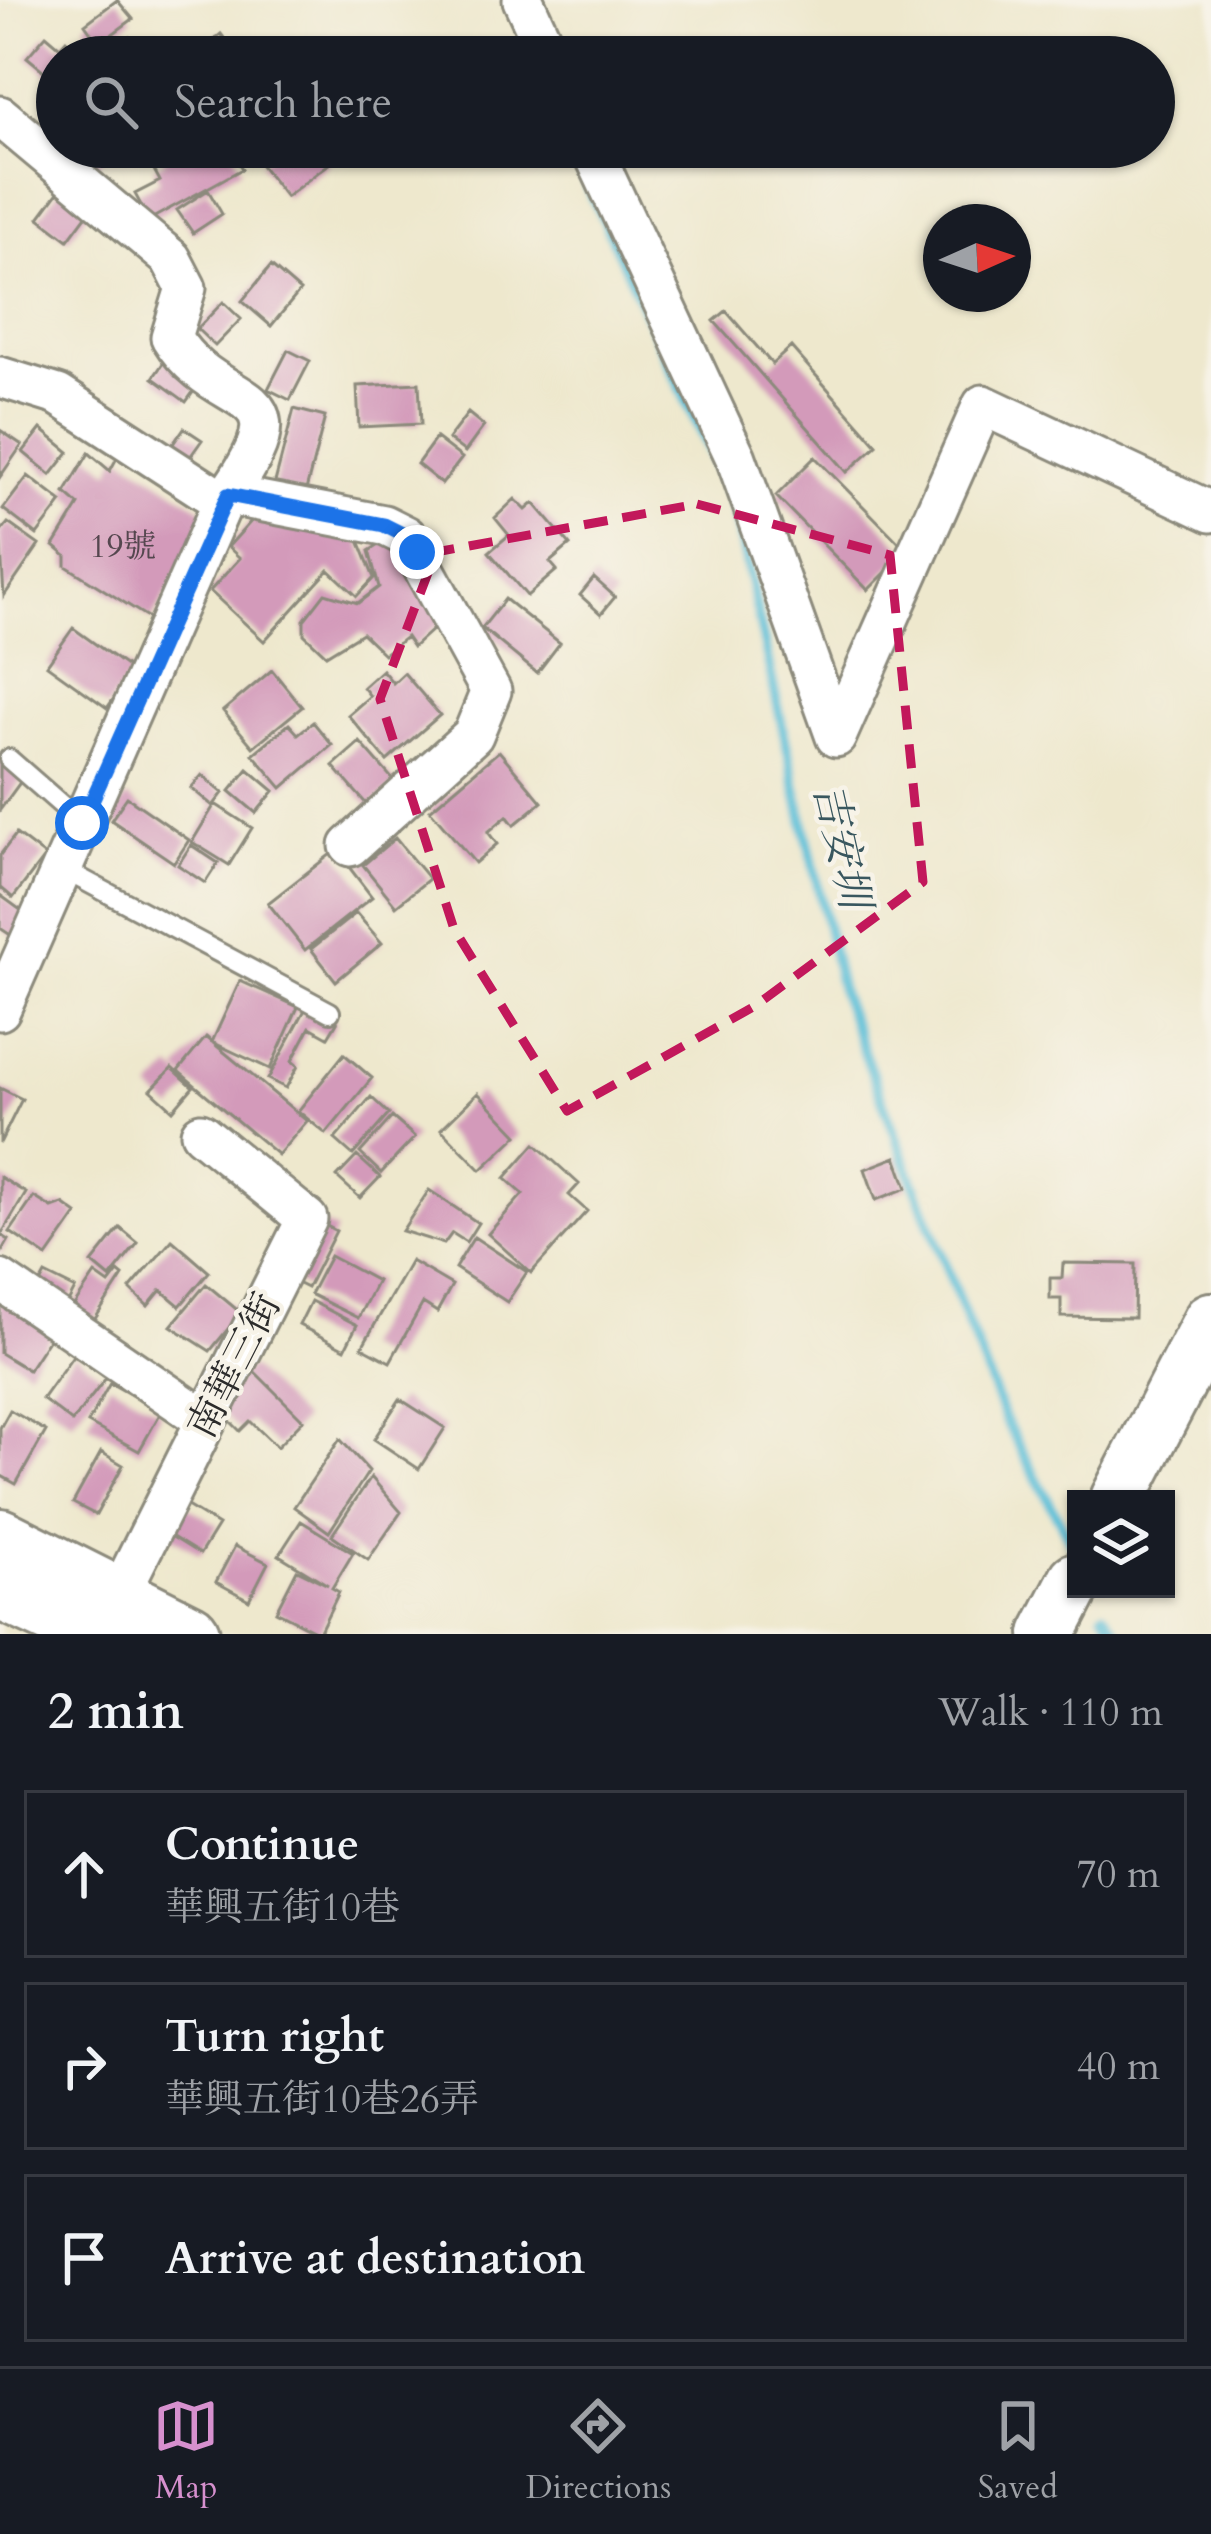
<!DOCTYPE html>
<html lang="en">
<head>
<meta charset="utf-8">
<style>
  :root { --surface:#171b24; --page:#242831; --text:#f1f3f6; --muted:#9ea1a6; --line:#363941; --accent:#d690ce }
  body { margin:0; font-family:Cardo,"Noto Serif TC",serif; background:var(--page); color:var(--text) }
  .controls { position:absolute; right:36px; bottom:36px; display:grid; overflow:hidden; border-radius:0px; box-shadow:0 3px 9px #0004 }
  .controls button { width:108px; height:108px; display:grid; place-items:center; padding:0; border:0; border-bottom:3px solid var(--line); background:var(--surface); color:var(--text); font:60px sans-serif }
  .compass { position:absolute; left:923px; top:204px; width:108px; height:108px; border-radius:50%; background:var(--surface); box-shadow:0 3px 9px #0004; rotate:87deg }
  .stop { position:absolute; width:36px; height:36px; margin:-27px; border:9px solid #1a73e8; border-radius:50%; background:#fff }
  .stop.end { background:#1a73e8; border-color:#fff; box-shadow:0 3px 12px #0008 }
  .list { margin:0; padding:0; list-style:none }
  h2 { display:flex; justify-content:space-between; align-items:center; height:156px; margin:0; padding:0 48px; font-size:51px }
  h2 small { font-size:39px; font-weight:400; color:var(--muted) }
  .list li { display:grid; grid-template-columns:78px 1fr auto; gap:36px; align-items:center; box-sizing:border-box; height:168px; margin:0 24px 24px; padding:0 24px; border:3px solid var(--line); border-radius:0px }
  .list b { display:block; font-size:45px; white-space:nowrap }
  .list p { margin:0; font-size:39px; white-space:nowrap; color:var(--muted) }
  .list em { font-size:39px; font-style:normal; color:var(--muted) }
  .icon { flex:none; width:66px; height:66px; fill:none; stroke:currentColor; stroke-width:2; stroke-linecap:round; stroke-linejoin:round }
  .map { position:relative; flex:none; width:1211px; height:1634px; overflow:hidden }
  .search { position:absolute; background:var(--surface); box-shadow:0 3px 9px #0004; left:36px; right:36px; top:36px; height:132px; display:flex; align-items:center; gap:30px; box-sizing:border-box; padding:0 42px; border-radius:66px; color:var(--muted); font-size:45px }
  .sheet { height:732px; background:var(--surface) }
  nav { display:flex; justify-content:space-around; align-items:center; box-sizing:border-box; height:168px; border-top:3px solid var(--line); background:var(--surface); font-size:33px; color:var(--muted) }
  nav a { display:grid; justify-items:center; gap:6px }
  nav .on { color:var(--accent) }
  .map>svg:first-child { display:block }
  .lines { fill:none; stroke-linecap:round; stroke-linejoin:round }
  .stream { stroke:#59bed7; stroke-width:10 }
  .building { fill:#d39aba }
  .lane-casing { stroke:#8c8a7c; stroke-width:24 }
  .street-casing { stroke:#8c8a7c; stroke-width:45 }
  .secondary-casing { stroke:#8c8a7c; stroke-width:60 }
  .primary-casing { stroke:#8c8a7c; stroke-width:66 }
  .lane { stroke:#fff; stroke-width:18 }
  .street { stroke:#fff; stroke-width:39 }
  .secondary { stroke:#fff; stroke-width:54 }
  .primary { stroke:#fff; stroke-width:60 }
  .route { stroke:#1a73e8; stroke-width:15 }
  .marked { fill:none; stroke:#c2185b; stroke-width:9; stroke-dasharray:24 15; stroke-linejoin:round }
  .labels { text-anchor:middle; stroke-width:9; stroke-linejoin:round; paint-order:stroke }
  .number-label { font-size:33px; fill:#55474f }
  .street-label { font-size:39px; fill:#2b2b2b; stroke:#f7f3e8 }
  .water-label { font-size:42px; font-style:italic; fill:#39575f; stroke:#f7f3e8 }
</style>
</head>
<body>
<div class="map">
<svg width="1211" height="1634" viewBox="0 0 1211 1634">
  <rect width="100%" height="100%" fill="#f7f3e8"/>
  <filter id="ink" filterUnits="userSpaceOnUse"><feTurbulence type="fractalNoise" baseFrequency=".00833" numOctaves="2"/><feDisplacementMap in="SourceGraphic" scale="24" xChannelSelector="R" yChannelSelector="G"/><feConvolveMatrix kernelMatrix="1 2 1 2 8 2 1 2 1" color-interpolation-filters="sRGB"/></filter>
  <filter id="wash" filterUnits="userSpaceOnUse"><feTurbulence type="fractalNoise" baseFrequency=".004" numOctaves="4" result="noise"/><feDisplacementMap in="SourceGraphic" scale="48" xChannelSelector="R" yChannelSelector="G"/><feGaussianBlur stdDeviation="2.7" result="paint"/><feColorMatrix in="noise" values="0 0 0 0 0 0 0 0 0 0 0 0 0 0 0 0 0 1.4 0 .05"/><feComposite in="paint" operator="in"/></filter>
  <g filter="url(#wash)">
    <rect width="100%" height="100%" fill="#eee8cd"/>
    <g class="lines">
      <!-- stream -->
      <path class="stream" d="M570,147l163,356 109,492 162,423 72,133
        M1103,1613l16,21"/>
    </g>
    <g id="blocks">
      <!-- building -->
      <path class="building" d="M117,0l16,19 -34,25 -14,-20z
        M221,34l18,23h-39l-3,-3z
        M46,35l14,12 6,-7 14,12 -23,5v25l-30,-25z
        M129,37l13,20h-63l12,-14 8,14z
        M72,147h41l-17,20z
        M159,147h71l12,22 -93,51 -14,-26 25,-13 -7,-13 13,-7z
        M283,147h34l12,17 -43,33 -26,-33z
        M65,183l29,22 -26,35 -29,-22z
        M208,190l14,24 -29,19 -16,-23z
        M271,266l29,25 -29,35 -29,-25z
        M223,302l18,17 -26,27 -18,-17z
        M726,311l46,53 19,-17 86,98 -30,27 -133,-151z
        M288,350l22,11 -20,39 -22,-11z
        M170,353l34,24 -18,25 -33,-24z
        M419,383l2,41 -62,3 -2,-41z
        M294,409l31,8 -20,77 -31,-8z
        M468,413l16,13 -19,26 -17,-13z
        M184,428l18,12 -20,28 -18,-11z
        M41,429l28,23 -18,23 -28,-23z
        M0,430l22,15 -22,32z
        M436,438l26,20 -20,26 -25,-20z
        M89,453l21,18 9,-17 92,61 -59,105 -86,-54v-10l-12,-10 25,-41 -14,-12z
        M815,457l92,94 -39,39 -92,-94z
        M28,476l34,26 -25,33 -34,-26z
        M515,499l11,11 8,-7 36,42 -20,17 7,8 -30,26 -38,-44 20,-17 -14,-17z
        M264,507l88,16 22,55 -17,18 -28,-26 -65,71 -54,-50 30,-33 -12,-11z
        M8,523l31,22 -35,51 -4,-63z
        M396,534l48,85 -31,28 -7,-10 -22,17 -22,-21 -36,22 -22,-21v-14l21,-27 33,10 21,-16 -10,-36z
        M594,578l21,19 -14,17 -21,-19z
        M505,599l55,44 -23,30 -55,-45z
        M73,628l60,43 -26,37 -60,-43z
        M272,670l30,37 -49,40 -30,-36z
        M382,670l11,13 11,-10 36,42 -53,46 -39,-46 22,-19 -7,-9z
        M313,722l19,23 -50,43 -29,-34 36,-30 9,10z
        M360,742l36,41 -27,24 -36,-41z
        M499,751l43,51 -28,23 -7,-9 -19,16 9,12 -22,19 -45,-53z
        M0,759l24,18 -24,33z
        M248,769l26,22 -18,22 -26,-22z
        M202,775l21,18 -10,13 -22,-18z
        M127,797l62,43 -15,23 -63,-43z
        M215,804l37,24 -23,37 -37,-23z
        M16,834l29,22 -32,42 -13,-11v-32z
        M395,838l34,41 -33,27 -33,-41z
        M191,845l27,18 -13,20 -27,-18z
        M336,850l36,47 -67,53 -37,-47z
        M0,895l33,24 -15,21 -18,-12z
        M356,913l26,30 -46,38 -25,-32z
        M240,981l58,26 -28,62 -58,-27z
        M307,1006l30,16 -9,15 -18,-10 -18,34 6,5 -12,22 -18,-9z
        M206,1037l101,84 -29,34 -100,-84z
        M344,1054l28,24 -46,56 -28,-23z
        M172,1068l21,19 -20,23 -22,-20z
        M0,1088l22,11 -22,44z
        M478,1093l40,42 -37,35 -40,-41z
        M371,1097l18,17 -36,41 -18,-16z
        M392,1117l23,20 -34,36 -21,-20z
        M535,1144l44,40 -10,11 18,16 -56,62 -43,-39 35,-40 -18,-16z
        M357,1156l23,21 -20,21 -23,-21z
        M896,1157l11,31 -31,12 -11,-31z
        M0,1177l26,16 -25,42 8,5 -9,15z
        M429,1190l49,33 -12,19 -14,-9 -8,11 -42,-13z
        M34,1197l18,11 11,-4 14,10 -30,43 -37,-25z
        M319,1222l17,9 -29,57 -18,-9z
        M120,1228l18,15 -28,35 -18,-15z
        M474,1237l53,35 -20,30 -52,-34z
        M172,1240l37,32 -29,34 -19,-16 -13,16 -18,-17z
        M330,1256l47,25 -19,37 -48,-24z
        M411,1261l41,24 -15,27 -14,-9 -33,59 -28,-15z
        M1063,1263l72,1 -1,54 -73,-1v-18h-11v-21h12z
        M118,1272l5,4 -32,49 -21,-14 25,-37 14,10z
        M45,1274l30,15 -12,23 -30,-16z
        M206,1284l35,29 -31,38 -39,-25z
        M0,1299l53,33 -25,38 -28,-17z
        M311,1301l46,24 -12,24 -46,-24z
        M74,1354l32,24 -34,44 -30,-23z
        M250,1367l53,53 -26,27 -27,-26 -10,10 -27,-27z
        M110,1383l51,29 -22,39 -51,-28z
        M400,1399l45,29 -26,41 -45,-30z
        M10,1410l36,21 -30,53 -16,-9v-47z
        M340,1439l29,32 -40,61 -35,-25z
        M101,1452l22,13 -27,50 -23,-12z
        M371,1477l30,35 -33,48 -36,-25z
        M179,1501l39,24 -18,29 -39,-24z
        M301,1521l52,32 -21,35 7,4 -20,41 -43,-22 21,-41 31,15 -49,-30z
        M235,1546l33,17 -19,37 -33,-18z"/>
    </g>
  </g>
  <g filter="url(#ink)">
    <use href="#blocks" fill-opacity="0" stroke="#8c8a7c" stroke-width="3"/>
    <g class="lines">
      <defs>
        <path id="lane" d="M9,759l72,63
          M63,869l267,143"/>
        <path id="street" d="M523,0l26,57
          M0,116l171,143 15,29 -15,49c49,81 142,40 52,165l-223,508
          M591,147l145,311 100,279 147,-332 228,107
          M0,377l58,18 165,107
          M228,495l156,30 22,11 85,155 -18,44 -123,111
          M0,1280l205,140
          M107,1619l200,-400 -106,-86"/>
        <path id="secondary" d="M1118,1499l93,-179
          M1048,1634l28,-54"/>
        <path id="primary" d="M0,1539l189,95
          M0,1589l98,45"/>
      </defs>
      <!-- lane casing -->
      <use href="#lane" class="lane-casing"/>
      <!-- street casing -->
      <use href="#street" class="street-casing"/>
      <!-- secondary casing -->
      <use href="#secondary" class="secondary-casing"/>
      <!-- primary casing -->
      <use href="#primary" class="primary-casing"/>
      <!-- lane -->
      <use href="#lane" class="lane"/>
      <!-- street -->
      <use href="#street" class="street"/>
      <!-- secondary -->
      <use href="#secondary" class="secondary"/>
      <!-- primary -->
      <use href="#primary" class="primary"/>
    </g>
  </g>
  <g class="lines" filter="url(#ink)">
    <!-- route -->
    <path class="route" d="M82,823l146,-328 156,30 22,11 11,16"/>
  </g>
  <!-- marked area -->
  <path class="marked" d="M697,504l193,51 33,327 -168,124 -188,105 -113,-182 -74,-230 56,-147z"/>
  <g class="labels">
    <!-- number labels -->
    <g class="number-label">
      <text x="123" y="557">19號</text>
    </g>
    <!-- street labels -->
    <g class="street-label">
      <text transform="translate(233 1365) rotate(-63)" y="14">南華三街</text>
    </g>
    <!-- water labels -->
    <g class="water-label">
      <text transform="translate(843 845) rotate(77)" y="15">吉安圳</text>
    </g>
  </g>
</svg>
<div class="controls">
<button><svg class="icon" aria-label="layers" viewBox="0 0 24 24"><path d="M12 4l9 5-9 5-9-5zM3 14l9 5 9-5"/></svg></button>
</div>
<svg class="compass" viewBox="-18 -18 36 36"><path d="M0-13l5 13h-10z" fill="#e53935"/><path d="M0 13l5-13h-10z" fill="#9ea1a6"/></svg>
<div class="stop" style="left:82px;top:823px"></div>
<div class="stop end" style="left:417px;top:552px"></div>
<div class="search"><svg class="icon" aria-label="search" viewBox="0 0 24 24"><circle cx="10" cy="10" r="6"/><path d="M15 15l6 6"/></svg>Search here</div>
</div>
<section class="sheet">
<h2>2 min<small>Walk · 110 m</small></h2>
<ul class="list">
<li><svg class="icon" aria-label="ahead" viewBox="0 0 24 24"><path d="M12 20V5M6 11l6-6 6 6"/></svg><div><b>Continue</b><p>華興五街10巷</p></div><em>70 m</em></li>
<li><svg class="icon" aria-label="right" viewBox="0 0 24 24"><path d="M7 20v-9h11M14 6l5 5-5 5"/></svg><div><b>Turn right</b><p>華興五街10巷26弄</p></div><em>40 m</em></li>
<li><svg class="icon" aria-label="arrive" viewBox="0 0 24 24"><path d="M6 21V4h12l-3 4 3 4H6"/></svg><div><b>Arrive at destination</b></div></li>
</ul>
</section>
<nav>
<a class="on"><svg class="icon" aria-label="map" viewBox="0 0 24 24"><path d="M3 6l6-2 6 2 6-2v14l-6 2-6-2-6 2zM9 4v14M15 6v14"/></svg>Map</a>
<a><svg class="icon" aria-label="directions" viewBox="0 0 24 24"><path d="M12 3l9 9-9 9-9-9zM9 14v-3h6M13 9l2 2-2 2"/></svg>Directions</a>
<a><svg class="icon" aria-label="saved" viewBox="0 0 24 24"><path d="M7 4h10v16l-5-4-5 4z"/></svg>Saved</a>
</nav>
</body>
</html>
